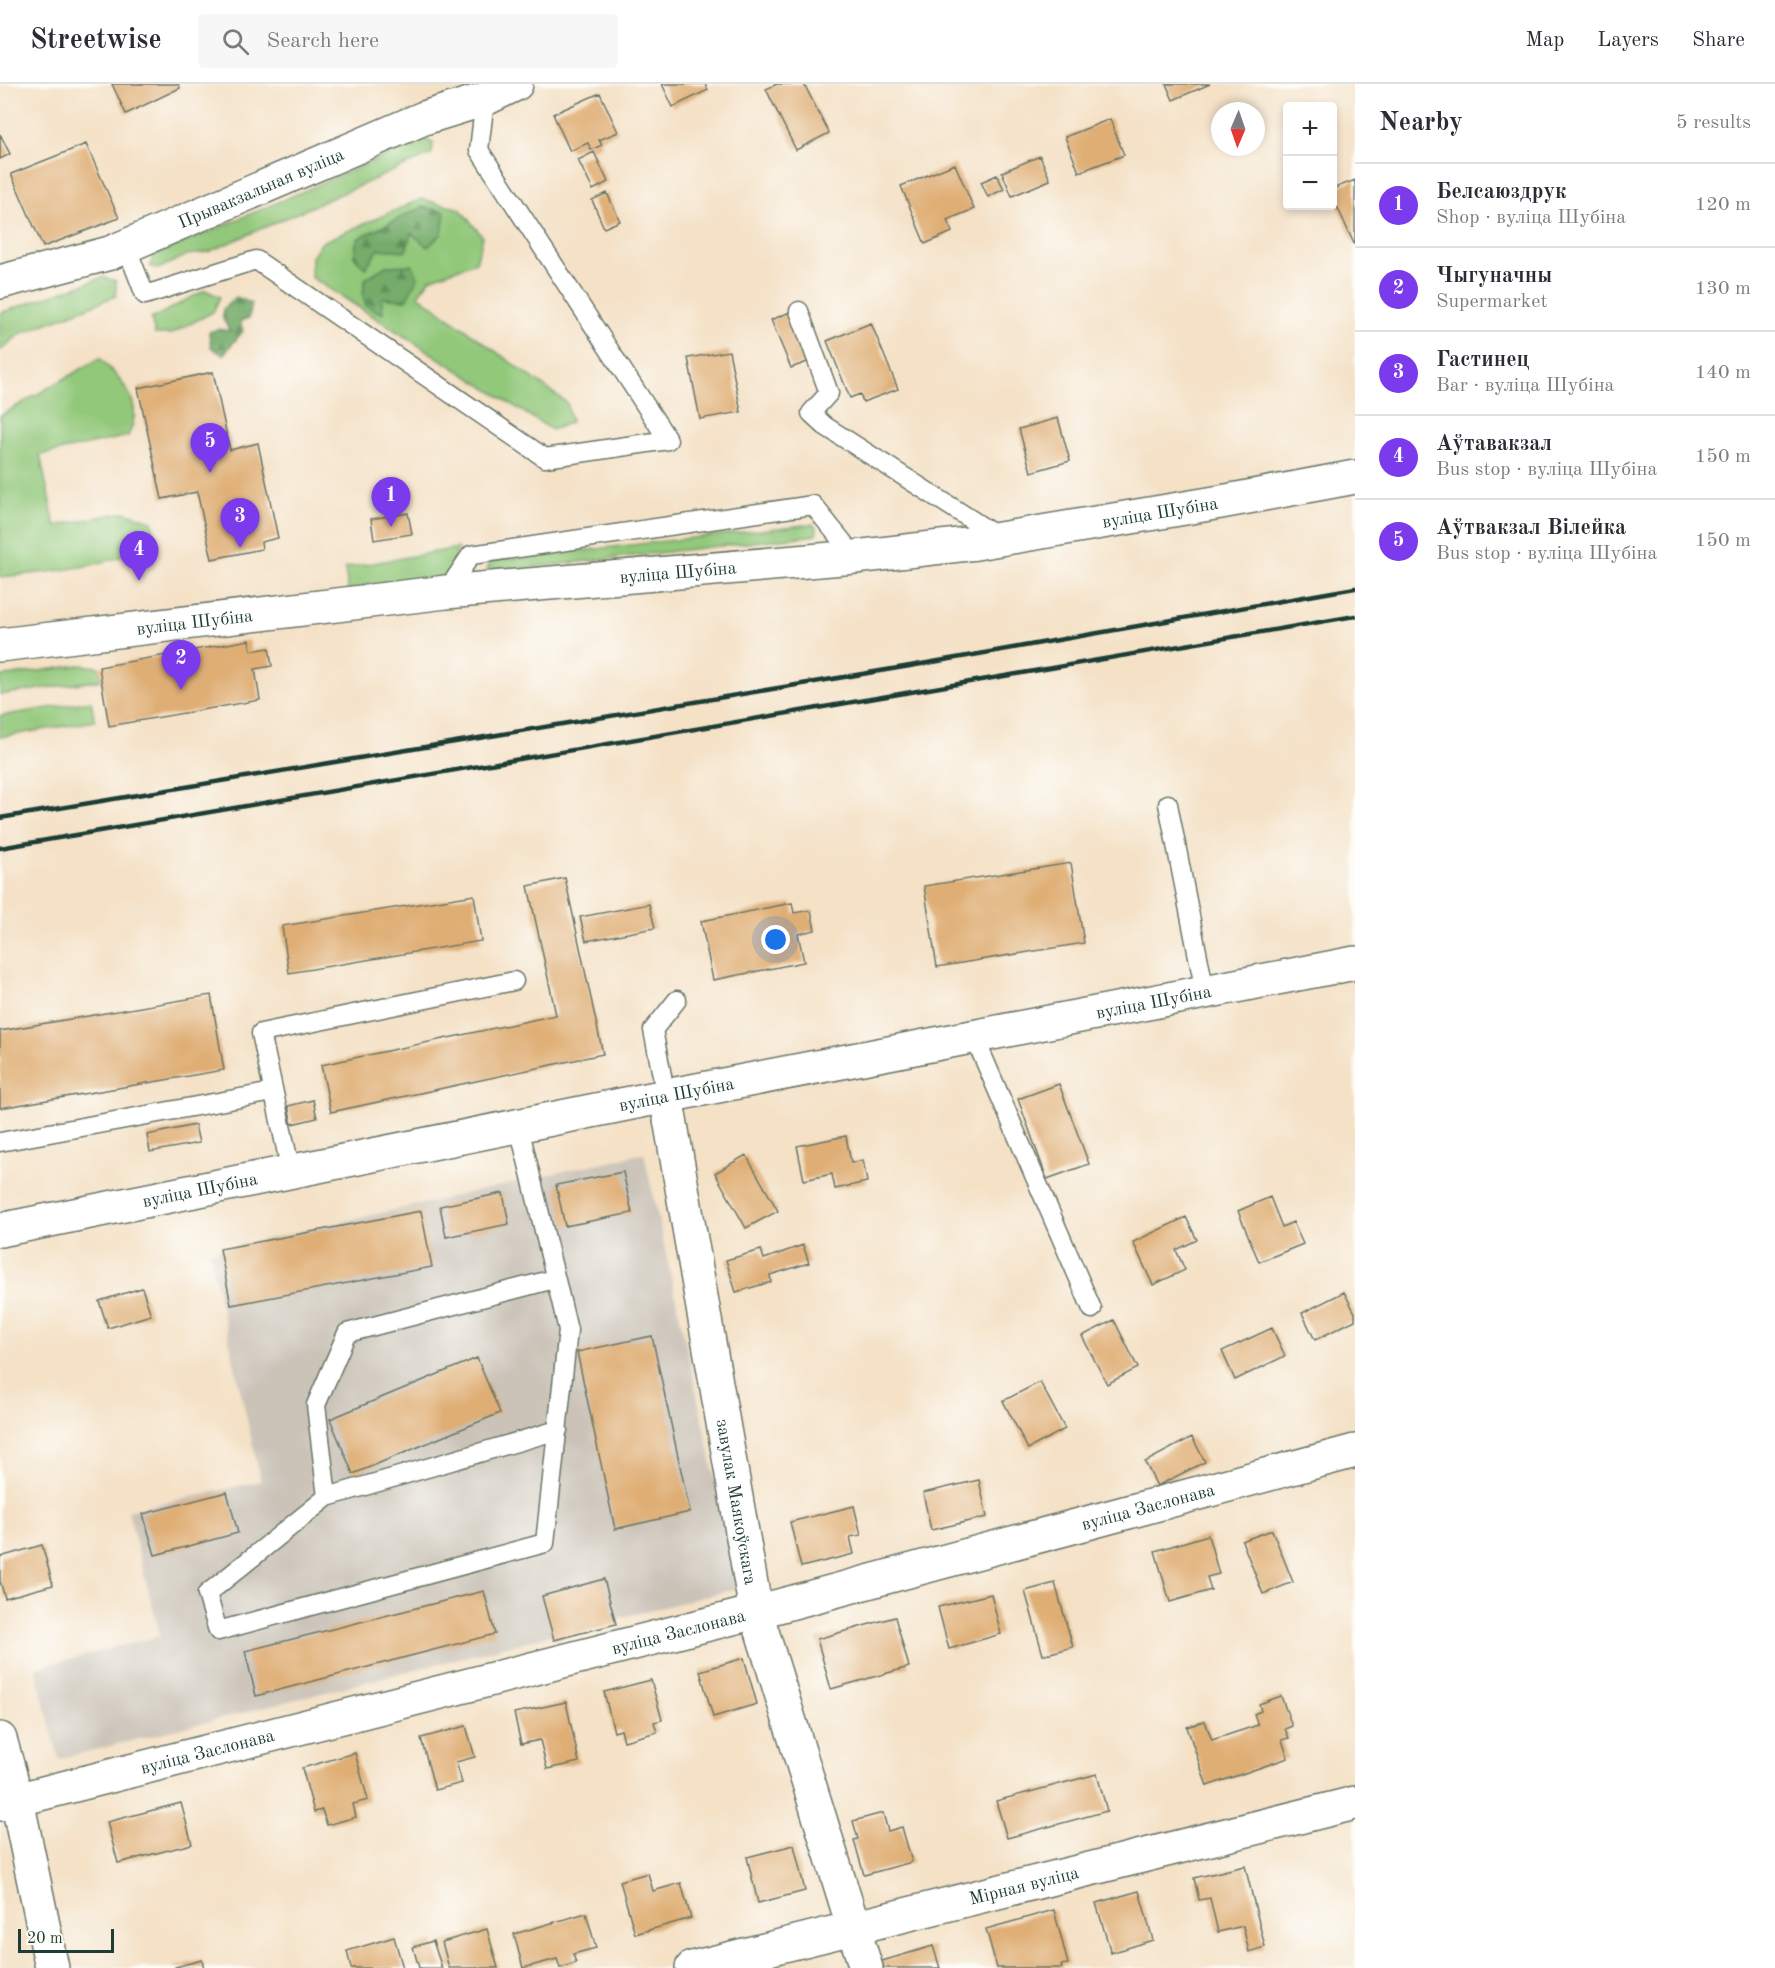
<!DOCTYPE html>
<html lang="en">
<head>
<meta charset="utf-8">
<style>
  :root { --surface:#fff; --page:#f7f7f7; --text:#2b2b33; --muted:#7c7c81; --line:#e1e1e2; --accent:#7c3aed }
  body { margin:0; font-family:"Old Standard TT",serif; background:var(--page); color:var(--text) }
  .controls { position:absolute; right:18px; top:18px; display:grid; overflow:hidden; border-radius:6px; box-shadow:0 3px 9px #0003 }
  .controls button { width:54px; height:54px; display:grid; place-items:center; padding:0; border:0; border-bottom:2px solid var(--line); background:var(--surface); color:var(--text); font:30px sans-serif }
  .compass { position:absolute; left:1211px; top:18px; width:54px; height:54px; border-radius:50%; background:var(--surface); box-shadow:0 3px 9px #0003; rotate:182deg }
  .scale { position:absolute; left:18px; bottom:15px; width:96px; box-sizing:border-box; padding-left:6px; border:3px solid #1f3d34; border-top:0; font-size:16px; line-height:21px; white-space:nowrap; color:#1f3d34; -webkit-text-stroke:4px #fdfcf7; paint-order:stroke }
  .you { position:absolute; left:776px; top:856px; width:21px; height:21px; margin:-15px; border:4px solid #fff; border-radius:50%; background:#1a73e8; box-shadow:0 0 0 9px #1a73e833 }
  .badge { display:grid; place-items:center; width:39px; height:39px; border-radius:50%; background:var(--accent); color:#fff; font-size:20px; font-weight:700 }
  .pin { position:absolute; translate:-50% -50px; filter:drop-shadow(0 2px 3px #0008) }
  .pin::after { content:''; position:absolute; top:32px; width:21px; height:18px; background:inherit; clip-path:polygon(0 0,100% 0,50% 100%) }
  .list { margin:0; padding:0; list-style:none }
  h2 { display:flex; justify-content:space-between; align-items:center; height:78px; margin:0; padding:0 24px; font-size:26px }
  h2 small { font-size:20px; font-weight:400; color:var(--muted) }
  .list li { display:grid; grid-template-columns:39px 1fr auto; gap:18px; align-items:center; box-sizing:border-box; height:84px; padding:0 24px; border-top:2px solid var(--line) }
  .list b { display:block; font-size:22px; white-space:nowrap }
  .list p { margin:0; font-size:20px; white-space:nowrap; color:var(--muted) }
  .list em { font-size:20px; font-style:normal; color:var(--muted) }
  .icon { flex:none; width:33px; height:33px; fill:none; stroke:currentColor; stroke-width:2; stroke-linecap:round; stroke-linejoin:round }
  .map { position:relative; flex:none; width:1355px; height:1884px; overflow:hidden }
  header { display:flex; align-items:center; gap:36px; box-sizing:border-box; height:84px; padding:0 30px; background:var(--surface); border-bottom:2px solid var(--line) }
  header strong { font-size:28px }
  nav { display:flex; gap:33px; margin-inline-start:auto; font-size:21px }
  .search { width:420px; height:54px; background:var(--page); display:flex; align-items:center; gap:15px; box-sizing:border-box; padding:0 21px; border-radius:6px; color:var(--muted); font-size:22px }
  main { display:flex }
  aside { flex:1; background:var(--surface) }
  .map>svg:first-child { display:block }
  .industrial { fill:#cbc3b8 }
  .green { fill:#92c87a; stroke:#588257; stroke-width:1.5 }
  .forest { fill:url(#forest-firs); stroke:#4a744f; stroke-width:1.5 }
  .building { fill:#dfae75 }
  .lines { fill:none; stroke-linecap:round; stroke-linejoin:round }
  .service-casing { stroke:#6a7667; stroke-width:21 }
  .minor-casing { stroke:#6a7667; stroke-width:36 }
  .tertiary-casing { stroke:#6a7667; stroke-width:36 }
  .service { stroke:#fff; stroke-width:18 }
  .minor { stroke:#fff; stroke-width:33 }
  .tertiary { stroke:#fff; stroke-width:33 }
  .rail { stroke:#1f3d34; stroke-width:4.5 }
  .labels { text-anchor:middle; stroke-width:4.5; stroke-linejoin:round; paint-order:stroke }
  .street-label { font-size:18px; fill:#1f3d34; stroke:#fdfcf7 }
</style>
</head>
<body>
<header>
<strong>Streetwise</strong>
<div class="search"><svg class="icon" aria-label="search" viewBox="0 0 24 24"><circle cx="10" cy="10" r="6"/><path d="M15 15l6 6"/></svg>Search here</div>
<nav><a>Map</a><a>Layers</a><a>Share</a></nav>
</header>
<main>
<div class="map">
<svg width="1355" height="1884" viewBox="0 0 1355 1884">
  <defs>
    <pattern id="forest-firs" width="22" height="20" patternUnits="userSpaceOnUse" patternTransform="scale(1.5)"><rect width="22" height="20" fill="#75ac6a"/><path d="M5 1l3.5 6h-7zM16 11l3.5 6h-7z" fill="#5f8d58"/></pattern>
  </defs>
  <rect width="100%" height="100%" fill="#fdfcf7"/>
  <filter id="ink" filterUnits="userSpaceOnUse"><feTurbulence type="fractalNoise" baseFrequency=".0167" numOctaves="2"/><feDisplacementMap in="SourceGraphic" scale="12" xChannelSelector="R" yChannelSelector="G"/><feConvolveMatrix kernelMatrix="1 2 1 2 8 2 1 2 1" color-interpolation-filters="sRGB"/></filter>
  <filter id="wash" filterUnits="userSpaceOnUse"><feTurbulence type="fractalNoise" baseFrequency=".008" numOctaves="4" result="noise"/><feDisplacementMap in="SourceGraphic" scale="24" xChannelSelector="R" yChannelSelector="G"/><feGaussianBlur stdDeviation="1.35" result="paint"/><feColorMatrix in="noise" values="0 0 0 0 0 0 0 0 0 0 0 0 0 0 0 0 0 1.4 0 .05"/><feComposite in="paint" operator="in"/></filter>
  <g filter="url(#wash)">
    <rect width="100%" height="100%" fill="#f4e1c6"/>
    <!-- industrial -->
    <path class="industrial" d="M644,1069l95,435 -680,171 -24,-91 125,-32 -32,-125 133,-30 -52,-229z"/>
    <!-- green -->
    <path class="green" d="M424,55l9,4 -1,11 -224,98 -21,3 -29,14 -8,-3 3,-10z
      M421,115l39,10 23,28 -7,25 -46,17 -12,16 149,108 4,19 -19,8 -241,-153 1,-20 10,-15z
      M104,193l12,4v15l-96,38 -20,17v-38z
      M205,206l15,7 -7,15 -42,22h-16l-4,-15z
      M100,274c22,24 46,44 28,78l-88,19 15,71 70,-14 27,9 4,18c-44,30 -104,32 -156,38v-161z
      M813,440l4,5 -1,6 -323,37 -6,-2 4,-9z
      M458,464l-10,28 -100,15 -3,-23z
      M79,581l20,2 2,13 -101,15v-18z
      M91,617l4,20 -95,16v-21z"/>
    <!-- forest -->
    <path class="forest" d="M422,123l23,4 -3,23 -14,13 -17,-14 -5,18 -27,-2 -14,19 -11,-12 3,-17z
      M412,181l6,12 -12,23 -24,-2 1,16 -17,-8 -3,-11 2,-16 21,-13z
      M236,213l15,6 -2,15 -9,3 3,10 -20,24 -12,-8 -2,-15 9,-3 12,2 -7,-12v-10z"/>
    <g id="blocks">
      <!-- building -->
      <path class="building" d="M112,0h66l2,4 -54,26z
        M662,0h43l3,6 -35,17z
        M777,0h27l25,49 -33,17 -30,-61z
        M1166,0h44l-37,16z
        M600,9l18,39 -19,8 3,5 -11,5 -3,-7 -18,8 -17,-37z
        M1110,35l14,36 -45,17 -14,-35z
        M0,50l10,20 -10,5z
        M86,60l33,74 -76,29 -32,-73z
        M594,68l14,30 -15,8 -15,-30z
        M1040,72l10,24 -38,16 -10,-24z
        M955,80l19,45 -27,11 5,12 -27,12 -24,-58z
        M997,91l7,14 -16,8 -7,-15z
        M1355,96v66l-23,-51v-6z
        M607,109l13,28 -16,7 -12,-28z
        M790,228l20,49 -19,7 -20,-48z
        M871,239l27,66 -35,13 -3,-8 -10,4 -23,-57z
        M729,267l12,61 -41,7 -12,-61z
        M213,288l17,78 28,-7 20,95 -17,4 1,7 -50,10 -15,-67 -35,7 -24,-111z
        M1058,334l12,43 -39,11 -12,-43z
        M408,429l4,21 -38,6 -3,-21z
        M249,556l2,11 18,-3 3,18 -17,3 5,31 -151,26 -10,-59z
        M1071,779l13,80 -147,24 -13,-81z
        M565,794l38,176 -272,58 -10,-47 235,-50 -28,-129z
        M474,811l7,46 -192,32 -7,-47z
        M792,819l2,10 17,-3 4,20 -17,4 6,28 -91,18 -12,-59z
        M649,820l6,24 -69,13 -6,-24z
        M211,911l13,75 -224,38v-77z
        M1059,1000l30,80 -42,15 -29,-80z
        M313,1016l4,18 -25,6 -4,-18z
        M195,1041l4,18 -49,9 -3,-17z
        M846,1052l5,27 12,-3 4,22 -32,7 -3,-15 -28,6 -7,-34z
        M746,1071l32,56 -32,17 -31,-55z
        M623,1088l9,41 -67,13 -9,-41z
        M503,1109l6,31 -63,13 -6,-31z
        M1270,1113l12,30 11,-5 10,22 -44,18 -21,-51z
        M421,1127l11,56 -201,38 -11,-56z
        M1186,1133l11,23 -21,10 9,20 -32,15 -20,-43z
        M803,1161l6,18 -39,12 1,7 -35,10 -10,-32 35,-10 3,9z
        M142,1204l9,27 -43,13 -9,-27z
        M1344,1208l11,21v7l-40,20 -13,-27z
        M1114,1236l24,48 -31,16 -25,-48z
        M1272,1244l13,28 -50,24 -13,-29z
        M652,1252l38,176 -75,17 -38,-177z
        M477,1274l23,55 -147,61 -23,-55z
        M1040,1298l25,47 -37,20 -25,-48z
        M1192,1353l13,25 -48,24 -12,-24z
        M979,1396l8,37 -56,13 -8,-37z
        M227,1408l11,41 -83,22 -12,-41z
        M854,1422l7,29 -11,2 4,17 -53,13 -11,-45z
        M1272,1446l21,52 -30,12 -21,-53z
        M1208,1451l11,39 -12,3 4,13 -41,12 -15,-51z
        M42,1461l11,40 -48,13 -5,-17v-24z
        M604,1495l12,45 -62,16 -12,-44z
        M1055,1499l18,64 -30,8 -18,-64z
        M484,1507l11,43 -239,62 -11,-45z
        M991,1510l10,40 -52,15 -11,-42z
        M895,1533l14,50 -78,22 -14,-50z
        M744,1574l13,46 -44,13 -13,-46z
        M651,1596l11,40 -8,2 3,10 -33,9 -3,-11 -7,2 -10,-40z
        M1281,1612l11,30 -7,3 4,9 -7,2 6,18 -81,28 -20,-59 18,-6 7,19 46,-15 -4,-11 7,-3 -2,-7z
        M566,1618l13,60 -32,7 -7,-29 -19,4 -7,-31z
        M466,1642l9,31 -19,5 6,21 -27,7 -14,-52z
        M355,1669l13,47 -15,4 3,13 -29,8 -5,-15 -8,2 -12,-44z
        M1097,1690l10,37 -100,27 -11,-37z
        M181,1719l11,41 -74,19 -11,-41z
        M883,1729l5,18 14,-4 10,35 -48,13 -10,-35 4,-1 -5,-18z
        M794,1761l11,46 -47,12 -11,-46z
        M1245,1782l20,81 -16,5 -6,-26 -25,6 -8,-34 -11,2 -5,-22z
        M648,1789l5,18 28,-8 10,35 -56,16 -15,-53z
        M1139,1807l14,49 -42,13 -15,-50z
        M1054,1826l14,54 -7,1 1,3h-65l-11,-39z
        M586,1829l10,35 -23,6 3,9 -16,5 -3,-9 -34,9 -9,-34z
        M487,1845l11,39h-49l-7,-26z
        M394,1853l9,31h-52l-4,-17z
        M433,1857l9,27h-23l-6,-21z
        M933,1862l7,22h-56l-2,-7z
        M202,1876l2,8h-29v-1z"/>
    </g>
  </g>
  <g filter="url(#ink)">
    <use href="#blocks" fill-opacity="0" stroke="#6a7667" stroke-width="1.5"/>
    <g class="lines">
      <defs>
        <path id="service" d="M126,162l19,49 111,-35 289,198 123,-18 -189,-290 6,-51
          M799,227l30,82 -18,20 14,13 175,112
          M446,508l25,-37 342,-50 42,52
          M1168,720l37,188
          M974,952l118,273
          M666,1012l-13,-66 24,-30
          M519,1043l49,203 -23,213 -327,88 -11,-37 120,-97 -11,-92 31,-72 207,-54
          M0,1058l273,-50
          M291,1088l-30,-139 253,-52
          M327,1413l231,-67"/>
        <g id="minor">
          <path id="s1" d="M0,198l110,-29 314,-135 61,-19 31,-15"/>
          <path id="s2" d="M0,561l446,-53 409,-35 121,-14 245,-41 134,-25"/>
          <path id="s3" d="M666,1012l90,516 110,356"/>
          <path d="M0,1655l17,61 35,168"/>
          <path id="s4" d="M0,1720l756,-192 599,-161"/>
          <path id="s5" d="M692,1884l663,-165"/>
        </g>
        <g id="tertiary">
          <path id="s6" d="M0,1146l666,-134 689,-133"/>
        </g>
      </defs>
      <!-- service casing -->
      <use href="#service" class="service-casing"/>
      <!-- minor casing -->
      <use href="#minor" class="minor-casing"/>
      <!-- tertiary casing -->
      <use href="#tertiary" class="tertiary-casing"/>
      <!-- service -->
      <use href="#service" class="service"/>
      <!-- minor -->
      <use href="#minor" class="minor"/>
      <!-- tertiary -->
      <use href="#tertiary" class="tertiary"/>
      <!-- rail -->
      <path class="rail" d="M0,734l910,-152 445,-78
        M0,764l1355,-232"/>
    </g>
  </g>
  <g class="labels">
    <!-- street labels -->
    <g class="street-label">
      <text dy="6" stroke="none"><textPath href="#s1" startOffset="278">Прывакзальная вуліца</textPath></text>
      <text dy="6" stroke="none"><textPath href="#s2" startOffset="1168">вуліца Шубіна</textPath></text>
      <text dy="6" stroke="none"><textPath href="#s2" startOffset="682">вуліца Шубіна</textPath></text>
      <text dy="6" stroke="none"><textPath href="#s2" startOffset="196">вуліца Шубіна</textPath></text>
      <text dy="6" stroke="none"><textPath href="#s6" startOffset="1176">вуліца Шубіна</textPath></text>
      <text dy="6" stroke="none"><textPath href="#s6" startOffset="690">вуліца Шубіна</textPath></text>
      <text dy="6" stroke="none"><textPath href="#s6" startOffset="204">вуліца Шубіна</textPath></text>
      <text dy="6" stroke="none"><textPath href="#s3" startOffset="412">завулак Маякоўскага</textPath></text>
      <text dy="6" stroke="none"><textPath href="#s4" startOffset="1186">вуліца Заслонава</textPath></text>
      <text dy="6" stroke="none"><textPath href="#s4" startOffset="700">вуліца Заслонава</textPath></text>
      <text dy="6" stroke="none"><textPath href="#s4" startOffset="214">вуліца Заслонава</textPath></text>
      <text dy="6" stroke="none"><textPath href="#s5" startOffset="342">Мірная вуліца</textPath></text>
    </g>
  </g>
</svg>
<div class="controls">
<button>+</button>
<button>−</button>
</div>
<svg class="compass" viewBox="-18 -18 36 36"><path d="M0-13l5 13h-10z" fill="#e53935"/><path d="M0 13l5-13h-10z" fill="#7c7c81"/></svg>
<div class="scale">20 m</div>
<div class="you"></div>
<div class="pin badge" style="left:391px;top:443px">1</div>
<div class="pin badge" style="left:181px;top:606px">2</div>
<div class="pin badge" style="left:240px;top:464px">3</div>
<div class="pin badge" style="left:139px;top:497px">4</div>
<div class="pin badge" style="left:210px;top:389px">5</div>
</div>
<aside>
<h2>Nearby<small>5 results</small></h2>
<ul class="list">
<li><span class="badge">1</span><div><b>Белсаюздрук</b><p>Shop · вуліца Шубіна</p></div><em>120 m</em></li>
<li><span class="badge">2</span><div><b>Чыгуначны</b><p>Supermarket</p></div><em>130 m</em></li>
<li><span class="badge">3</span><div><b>Гастинец</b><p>Bar · вуліца Шубіна</p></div><em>140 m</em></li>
<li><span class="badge">4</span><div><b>Аўтавакзал</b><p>Bus stop · вуліца Шубіна</p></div><em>150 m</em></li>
<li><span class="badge">5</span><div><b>Аўтвакзал Вілейка</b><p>Bus stop · вуліца Шубіна</p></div><em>150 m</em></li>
</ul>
</aside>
</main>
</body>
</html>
